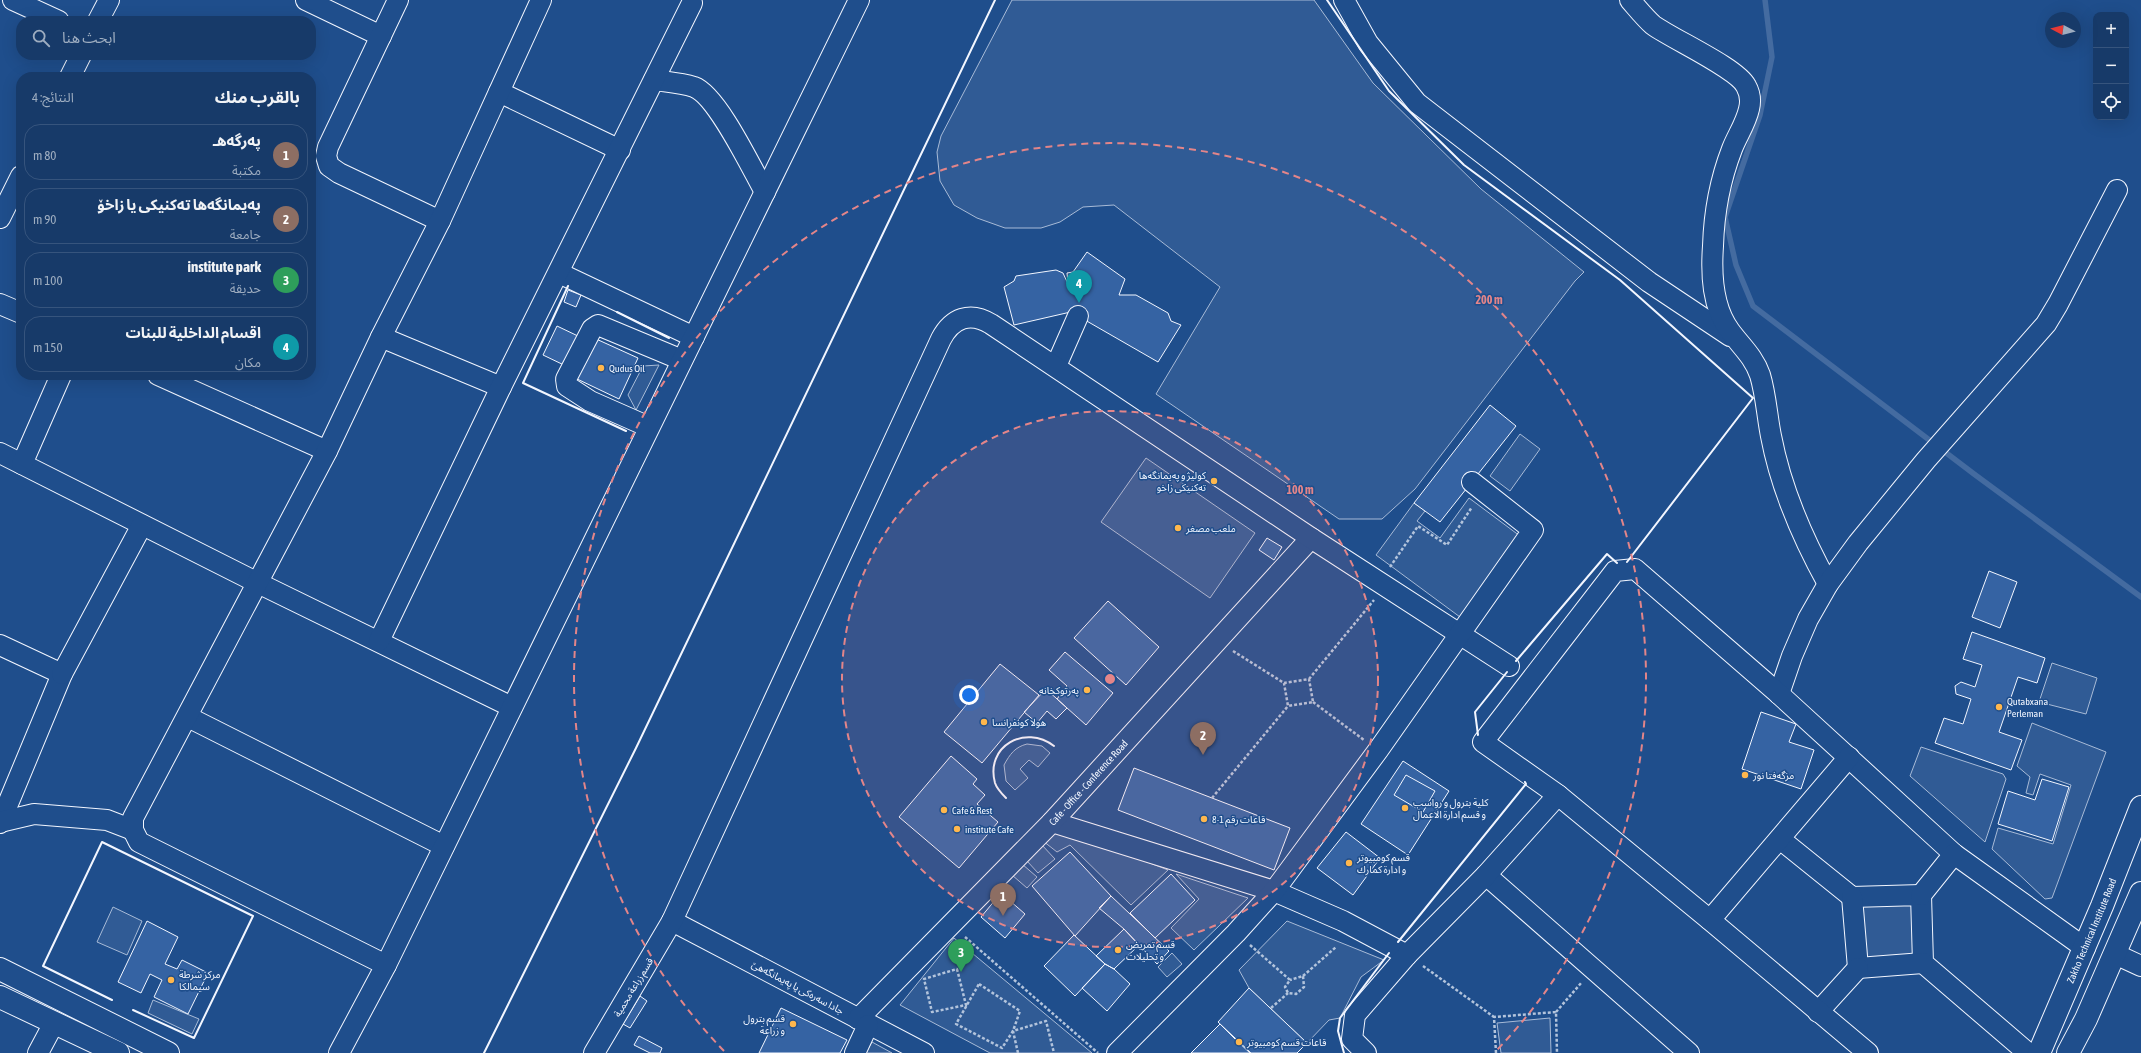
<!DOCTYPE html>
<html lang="ar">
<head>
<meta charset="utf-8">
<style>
  :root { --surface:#173a69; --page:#20416f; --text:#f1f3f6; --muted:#9eadc0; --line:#36547d; --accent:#ffb74d }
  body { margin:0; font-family:"Asap Condensed","Noto Sans Arabic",sans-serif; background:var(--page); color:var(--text); direction:rtl }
  .controls { position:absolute; right:12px; top:12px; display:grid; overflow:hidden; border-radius:8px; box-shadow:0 4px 16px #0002 }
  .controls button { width:36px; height:36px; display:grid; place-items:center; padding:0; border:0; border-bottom:1px solid var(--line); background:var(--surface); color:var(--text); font:20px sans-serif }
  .compass { position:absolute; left:2045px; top:12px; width:36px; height:36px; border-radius:50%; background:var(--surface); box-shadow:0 4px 16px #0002; rotate:277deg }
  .you { position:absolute; left:969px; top:695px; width:14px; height:14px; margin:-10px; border:3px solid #fff; border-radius:50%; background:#1a73e8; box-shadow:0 0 0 6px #1a73e833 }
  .badge { display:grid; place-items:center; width:26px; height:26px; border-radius:50%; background:var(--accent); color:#fff; font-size:13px; font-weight:700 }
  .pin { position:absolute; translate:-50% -33px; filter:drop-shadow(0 1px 2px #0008) }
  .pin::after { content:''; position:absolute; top:21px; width:14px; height:12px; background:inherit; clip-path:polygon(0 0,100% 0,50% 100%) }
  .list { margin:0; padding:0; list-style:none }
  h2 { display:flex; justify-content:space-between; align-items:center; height:52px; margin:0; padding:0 16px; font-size:17px }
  h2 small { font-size:13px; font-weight:400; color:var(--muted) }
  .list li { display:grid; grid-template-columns:26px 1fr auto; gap:12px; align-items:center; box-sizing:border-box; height:56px; margin:0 8px 8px; padding:0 8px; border:1px solid var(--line); border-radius:16px }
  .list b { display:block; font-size:15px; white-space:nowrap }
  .list p { margin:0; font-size:13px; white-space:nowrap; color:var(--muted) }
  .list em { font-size:13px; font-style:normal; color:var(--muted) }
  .icon { flex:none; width:22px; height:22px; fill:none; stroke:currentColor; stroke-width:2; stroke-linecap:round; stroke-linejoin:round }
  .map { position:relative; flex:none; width:2141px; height:1053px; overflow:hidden; direction:ltr }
  .search { position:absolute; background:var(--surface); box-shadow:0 4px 16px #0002; left:16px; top:16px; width:300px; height:44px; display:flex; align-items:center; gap:10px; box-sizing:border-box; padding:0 14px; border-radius:16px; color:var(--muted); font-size:15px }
  .panel { position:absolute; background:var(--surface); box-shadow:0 4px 16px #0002; left:16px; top:72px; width:300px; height:308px; border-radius:16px; direction:rtl }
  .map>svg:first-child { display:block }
  .green { fill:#305b95; stroke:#a8bbd7 }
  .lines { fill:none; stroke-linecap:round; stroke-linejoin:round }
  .stream { stroke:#446ba0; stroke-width:5.5 }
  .building { fill:#3563a3; stroke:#f2f6ff }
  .minor-casing { stroke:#f2f6ff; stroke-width:22 }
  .major-casing { stroke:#f2f6ff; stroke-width:24 }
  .path { stroke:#b3c4dc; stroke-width:2.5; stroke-dasharray:3 2; stroke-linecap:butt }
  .minor { stroke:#1f4e8c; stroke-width:20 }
  .major { stroke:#1f4e8c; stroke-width:22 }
  .wall { stroke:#f2f6ff; stroke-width:2 }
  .ring { fill:none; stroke:#e38589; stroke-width:2; stroke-dasharray:7 5 }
  .poi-dot { fill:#ffb74d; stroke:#1f4e8c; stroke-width:1.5 }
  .labels { text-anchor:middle; stroke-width:3; stroke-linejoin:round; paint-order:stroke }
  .poi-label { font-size:10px; fill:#f2f6ff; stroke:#1f4e8c; text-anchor:start }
  .street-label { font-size:10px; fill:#f2f6ff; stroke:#1f4e8c }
  .centre { fill:#e38589; stroke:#1f4e8c; stroke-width:2 }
  .ring-label { font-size:12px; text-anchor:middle; font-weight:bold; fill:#e38589; stroke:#1f4e8c; stroke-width:3; stroke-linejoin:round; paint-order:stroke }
</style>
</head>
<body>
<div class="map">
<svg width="2141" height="1053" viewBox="0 0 2141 1053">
  <rect width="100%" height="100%" fill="#1f4e8c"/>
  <!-- green -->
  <path class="green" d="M1012,0h302l59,83 108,106 103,83 -9,9 -160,208 -33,30h-43l-183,-125 64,-107 -106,-82 -31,2 -23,15 -19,6h-36l-28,-10 -23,-13 -14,-24 -3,-29 4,-16z
    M659,365l-23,45 -8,-15 15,-29z
    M1520,434l20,15 -30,42 -20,-15z
    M1146,458l109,75 -45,65 -109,-76z
    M1469,498l51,38 -60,81 -84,-62 38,-52 11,8 -8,10 23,17z
    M2052,663l45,15 -11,36 -47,-12z
    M2032,723l74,29 -54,146 -7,1 -53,-50 6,-21 55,16 18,-59 -31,-11 -7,21 -7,-2 4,-16 -13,-11z
    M1027,744l15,2 8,7 -12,14 -9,-7 -9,9 8,9 -13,12 -9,-9 -2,-16c6,-11 11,-18 23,-21z
    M1921,747l82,27 3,5 -21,63 -75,-66z
    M1056,827l112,43 -37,35 -61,-60 -13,7 -14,-11z
    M1041,844l14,15 -17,14 -11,-12z
    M1022,864l15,13 -10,11 -15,-13z
    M1176,874l72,24 -54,52 -23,-22 28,-29z
    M1915,900l2,58 -54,4 -6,-58z
    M113,907l29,14 -15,34 -30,-13z
    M1287,921l97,39 -23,17 -21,41 -11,2 -22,23 -58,-55 -10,-18z
    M954,938l138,115h-102l-90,-48z
    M1172,953l10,11 -15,13 -9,-10z
    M153,1000l46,19 -7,15 -44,-21z
    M1550,1018l1,35h-50l-4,-30z
    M872,1042l20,11h-26z"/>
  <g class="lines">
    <!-- stream -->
    <path class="stream" d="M1765,0l7,57 -12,58 -35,102 11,48 17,41 221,168 167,123"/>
  </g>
  <!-- building -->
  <path class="building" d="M1087,252l38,27 -6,16h17l32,18 3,8 10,4 -23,37 -80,-46 -3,-5 -61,14 -10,-38 10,-6 2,-5 40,-6 7,3 5,11 -1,-11 6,-1z
    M568,290l13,5 -5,12 -12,-5z
    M557,326l23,11 -14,29 -23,-11z
    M594,338l44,20 -19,41 -44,-21z
    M1490,405l26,21 -76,96 -26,-19z
    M1267,538l15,9 -8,13 -15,-10z
    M1989,571l28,11 -17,46 -28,-11z
    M1108,601l51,46 -33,38 -52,-47z
    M1972,632l73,26 -8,25 -19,-6 -19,55 23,8 -11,30 -76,-27 9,-25 19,6 8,-25 -15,-5 -1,-8 6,-4 14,5 7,-22 -19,-6z
    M1065,652l48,41 -27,32 -29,-26 10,-13 -18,-16z
    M1000,664l39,31 -57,68 -38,-31z
    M1046,689l21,19 -11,11 -9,-8 -10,12 -13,-11z
    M1761,712l35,12 -7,18 25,8 -13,39 -59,-20z
    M951,756l26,23 -4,5 12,11 -8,9 21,18 -39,46 -60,-51z
    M1403,761l46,30 -41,64 -47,-31z
    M1134,768l156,60 -16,42 -156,-60z
    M1406,775l29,16 -12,21 -29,-17z
    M2042,779l27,8 -17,54 -54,-17 10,-33 27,9z
    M1346,832l34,26 -27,37 -36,-27z
    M1070,852l41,44 -36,40 -43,-50z
    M1171,874l24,26 -40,38 -25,-25z
    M1001,893l24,21 -20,24 -24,-21z
    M1111,896l58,55 -12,13 -33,-35 -25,-21z
    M147,921l31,16 -13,27 12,5 5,-9 26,13 -20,41 -34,-17 8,-17 -12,-6 -9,19 -23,-11z
    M1124,929l15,16 -25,24 -9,-5 -9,-8z
    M1074,935l31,29 -30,32 -31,-30z
    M1105,964l9,5 16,15 -23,27 -25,-23z
    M1249,988l58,55 -10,10h-46l-33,-31z
    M640,996l7,5 -17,27 -7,-4z
    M781,1008l66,32 -7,13h-81z
    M1220,1024l15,15 15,14h-59z
    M639,1036l23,12 -2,5h-10l-16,-8z"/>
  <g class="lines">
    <defs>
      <g id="minor">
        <path d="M13,0l46,21"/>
        <path d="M306,0l75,36"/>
        <path d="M398,0l-70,147 -2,9 3,10 10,7 101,48"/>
        <path d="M1344,0l24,43 49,60 232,179 81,54"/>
        <path d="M1630,0c7,8 15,18 23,25 19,14 84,43 93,61 4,7 5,15 3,23 -3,14 -12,27 -17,40 -12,31 -18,64 -19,97 -2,28 -1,61 17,85 11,15 24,26 30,44 6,20 7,41 11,61 10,53 31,101 57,148"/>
        <path d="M98,21l11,-21"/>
        <path d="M70,77l11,-22"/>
        <path d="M654,80c13,2 27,3 40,7 23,8 58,82 71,105"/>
        <path d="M499,92l121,58"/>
        <path d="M0,218l21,-42"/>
        <path d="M559,273l135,64"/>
        <path d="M0,304l21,9"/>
        <path d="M381,337l120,50"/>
        <path d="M1056,366l22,-50"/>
        <path d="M158,375l169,76"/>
        <path d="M649,427l-59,-26 -23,-15 -1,-7 26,-50 6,-4 84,35"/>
        <path d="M0,453l258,130 254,124"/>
        <path d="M22,464l39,-89"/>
        <path d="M379,641l122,-254 191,-384"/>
        <path d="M0,645l62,29 -62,149"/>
        <path d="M62,674l80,-149"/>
        <path d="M1779,694l13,-38 16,-37 20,-35 30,-41 68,-83 120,-136 12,-20 59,-114"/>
        <path d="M188,717l256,129"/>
        <path d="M1558,795l-75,-53 132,-171 20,-2 144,125 175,160 131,94"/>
        <path d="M0,822l34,-8 73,6 26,10"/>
        <path d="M1052,822l222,69 69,30 64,34"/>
        <path d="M1780,839l72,58 69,-2 2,68 105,90"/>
        <path d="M1486,875l203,178"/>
        <path d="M1921,895l33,-41"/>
        <path d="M1852,897l6,71 65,-5"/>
        <path d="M1710,920l139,-163"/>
        <path d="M672,921l252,132"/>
        <path d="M2115,954l26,12"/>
        <path d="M386,965l-247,-123 -6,-12v-12l194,-367 54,-114 59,-116 101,-221"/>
        <path d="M1818,1012l40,-44"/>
        <path id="s1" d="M858,1019l194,-197 259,-284"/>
        <path d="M38,1053l16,-30"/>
        <path d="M339,1053l47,-88 473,-965"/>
        <path d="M594,1053l78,-132 269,-582c11,-21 29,-28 50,-15l320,214 198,128"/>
        <path d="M855,1053l13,-28"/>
        <path d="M1117,1053l119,-120 38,-42 105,-142 154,-219 -61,-48"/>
        <path d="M1366,1053l-14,-14 3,-24 52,-60 79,-80 72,-80 152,125 158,133"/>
      </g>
      <g id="major">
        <path d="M0,969l168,84"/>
        <path d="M0,997l118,56"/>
        <path id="s2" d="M2039,1053l63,-147 39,-99"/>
        <path d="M2068,1053l18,-34 55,-126"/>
      </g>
    </defs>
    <!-- minor casing -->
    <use href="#minor" class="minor-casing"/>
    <!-- major casing -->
    <use href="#major" class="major-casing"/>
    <!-- path -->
    <path class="path" d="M1390,567l28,-41 29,19 25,-38
      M1233,651l51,32 25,-4 4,23 -25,4 -4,-23
      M1309,679l65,-79
      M1313,702l51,38
      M1212,798l76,-92
      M965,937l133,116
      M1250,945l40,35 -5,7 3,6 8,1 8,-7 -1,-11 -13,4
      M1423,966l71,51
      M957,969l9,36 -34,7 -8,-33z
      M1303,976l33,-29
      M979,984l41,27 -7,20 -11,17 -46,-24z
      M1271,1008l17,-15
      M1556,1012l26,-30
      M1018,1053l-5,-22 33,-10 8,32
      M1496,1053l-2,-36 62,-5 1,41"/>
    <!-- minor -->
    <use href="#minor" class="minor"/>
    <!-- major -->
    <use href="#major" class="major"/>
    <!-- wall -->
    <path class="wall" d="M1327,0l62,91 75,74 156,115 133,118 -126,164
      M568,286l-45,97 103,48
      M617,312l52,26
      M1516,661l91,-107 10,9
      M1478,735l-3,-23 32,-40
      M1006,798c-4,-4 -9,-9 -11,-15 -10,-37 30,-59 59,-37
      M1398,942l128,-158 -1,-2
      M112,1000l-69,-34 59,-124 151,74 -59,122 -61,-28
      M484,1053l152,-305 359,-748
      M1344,1053l-6,-22 2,-13 49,-65"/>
  </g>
  <!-- distance rings -->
  <circle cx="1110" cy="679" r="268" fill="#e38589" fill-opacity=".12"/>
  <g class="ring">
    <circle cx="1110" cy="679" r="268"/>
    <path d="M724 1051A536 536 0 1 1 1496 1051"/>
  </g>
  <!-- markers -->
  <g class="poi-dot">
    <circle cx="601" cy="368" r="4"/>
    <circle cx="1214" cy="481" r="4"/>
    <circle cx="1178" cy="528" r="4"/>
    <circle cx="1087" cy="690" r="4"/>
    <circle cx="1999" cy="707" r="4"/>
    <circle cx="984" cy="722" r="4"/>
    <circle cx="1745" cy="775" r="4"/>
    <circle cx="1405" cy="808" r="4"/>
    <circle cx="944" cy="810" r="4"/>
    <circle cx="1204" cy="819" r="4"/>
    <circle cx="957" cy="829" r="4"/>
    <circle cx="1349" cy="863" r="4"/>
    <circle cx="1118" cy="950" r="4"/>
    <circle cx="171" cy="980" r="4"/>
    <circle cx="793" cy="1024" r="4"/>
    <circle cx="1239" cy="1042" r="4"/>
  </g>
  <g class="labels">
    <!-- poi labels -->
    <g class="poi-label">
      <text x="609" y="372">Qudus Oil</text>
      <text x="1206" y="479" text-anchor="end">كوليژ و په‌يمانگه‌ها<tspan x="1206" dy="12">ته‌كنيكى زاخو</tspan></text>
      <text x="1186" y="532">ملعب مصغر</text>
      <text x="1079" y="694" text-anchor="end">په‌رتوكخانه‌</text>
      <text x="2007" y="705">Qutabxana<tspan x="2007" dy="12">Perleman</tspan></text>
      <text x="992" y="726">هولا كونفرانسا</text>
      <text x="1753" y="779">مزگەفتا نور</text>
      <text x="1413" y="806">كلية بترول و رواسب<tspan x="1413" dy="12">و قسم ادارة الاعمال</tspan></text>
      <text x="952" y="814">Cafe &amp; Rest</text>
      <text x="1212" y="823">قاعات رقم 1-8</text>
      <text x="965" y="833">institute Cafe</text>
      <text x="1357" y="861">قسم کومبیوتر<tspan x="1357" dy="12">و ادارة كمارك</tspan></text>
      <text x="1126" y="948">قسم تمریض<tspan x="1126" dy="12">و تحلیلات</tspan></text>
      <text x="179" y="978">مركز شرطة<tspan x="179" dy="12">سيمالكا</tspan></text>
      <text x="785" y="1022" text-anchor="end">قسم بترول<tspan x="785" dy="12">و زراعة</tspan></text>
      <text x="1247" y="1046">قاعات قسم کومبیوتر</text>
    </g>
    <!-- street labels -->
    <g class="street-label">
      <text dy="4" stroke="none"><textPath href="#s1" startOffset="330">Cafe - Office - Conference Road</textPath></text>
      <text dy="4" stroke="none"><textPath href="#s2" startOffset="133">Zakho Technical Institute Road</textPath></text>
      <text transform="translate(633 987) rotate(-59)" y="4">قسم زراعة محمية</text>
      <text transform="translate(798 987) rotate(28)" y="4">جادا سه‌ره‌كى يا په‌يمانگه‌هێ</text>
    </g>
  </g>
  <circle cx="1110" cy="679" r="6" class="centre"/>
  <g class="ring-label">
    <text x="1489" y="304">200 m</text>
    <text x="1300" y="494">100 m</text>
  </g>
</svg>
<div class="controls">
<button>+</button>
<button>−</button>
<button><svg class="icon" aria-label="locate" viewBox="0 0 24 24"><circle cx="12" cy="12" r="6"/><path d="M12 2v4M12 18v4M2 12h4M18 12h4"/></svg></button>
</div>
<svg class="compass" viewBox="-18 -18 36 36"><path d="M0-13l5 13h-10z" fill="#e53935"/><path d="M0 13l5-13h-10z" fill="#9eadc0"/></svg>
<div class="you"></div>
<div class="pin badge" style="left:1003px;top:916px;background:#8d6e63">1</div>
<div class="pin badge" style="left:1203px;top:755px;background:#8d6e63">2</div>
<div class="pin badge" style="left:961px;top:972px;background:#2e9e5b">3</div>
<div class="pin badge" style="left:1079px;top:303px;background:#0f9aa8">4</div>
<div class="search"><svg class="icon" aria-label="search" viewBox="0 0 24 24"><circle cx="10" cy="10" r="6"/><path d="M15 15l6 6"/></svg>ابحث هنا</div>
<section class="panel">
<h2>بالقرب منك<small>النتائج: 4</small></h2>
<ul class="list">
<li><span class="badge" style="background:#8d6e63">1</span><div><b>په‌رگه‌هـ</b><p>مكتبة</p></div><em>80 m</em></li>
<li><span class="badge" style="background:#8d6e63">2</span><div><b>پەیمانگەها تەکنیکی یا زاخۆ</b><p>جامعة</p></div><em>90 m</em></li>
<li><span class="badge" style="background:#2e9e5b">3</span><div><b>institute park</b><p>حديقة</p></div><em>100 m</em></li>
<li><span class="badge" style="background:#0f9aa8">4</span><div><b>اقسام الداخلیة للبنات</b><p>مكان</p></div><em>150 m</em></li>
</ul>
</section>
</div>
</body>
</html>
